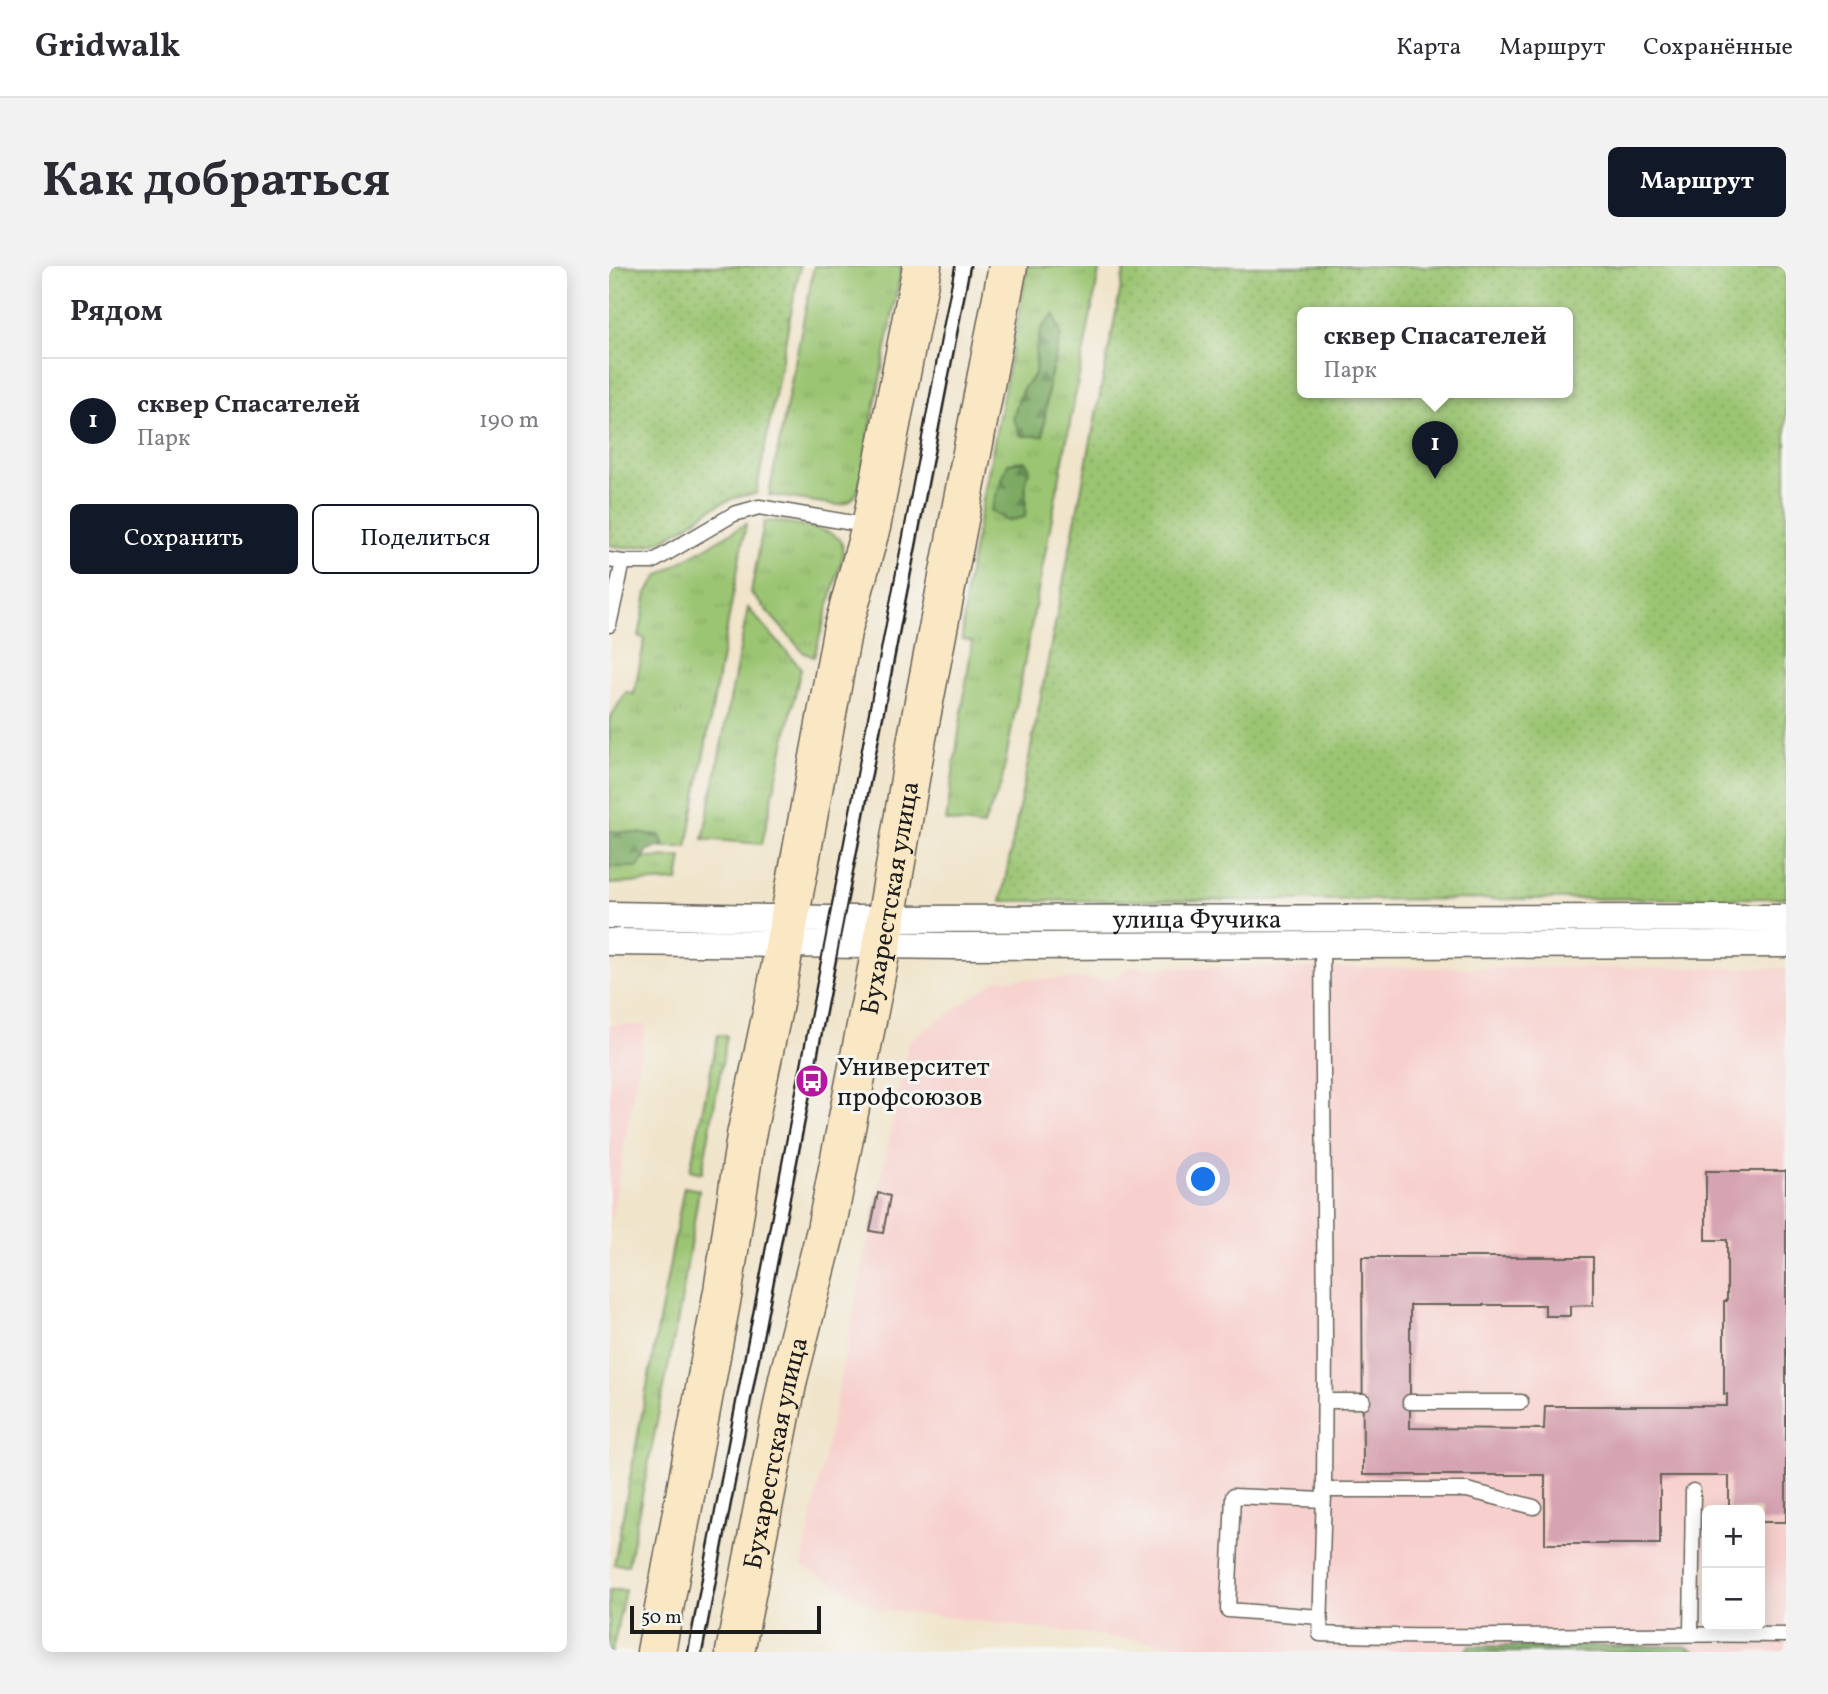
<!DOCTYPE html>
<html lang="ru">
<head>
<meta charset="utf-8">
<style>
  :root { --surface:#fff; --page:#f2f2f3; --text:#2b2b33; --muted:#7c7c81; --line:#e1e1e2; --accent:#111827 }
  body { margin:0; font-family:Vollkorn,serif; background:var(--page); color:var(--text) }
  .controls { position:absolute; right:21px; bottom:21px; display:grid; overflow:hidden; border-radius:10px; box-shadow:0 4px 18px #0003 }
  .controls button { width:63px; height:63px; display:grid; place-items:center; padding:0; border:0; border-bottom:2px solid var(--line); background:var(--surface); color:var(--text); font:35px sans-serif }
  .scale { position:absolute; left:21px; bottom:18px; width:191px; box-sizing:border-box; padding-left:7px; border:4px solid #1c1c1c; border-top:0; font-size:19px; line-height:24px; white-space:nowrap; color:#1c1c1c; -webkit-text-stroke:5px #f6f6f2; paint-order:stroke }
  .you { position:absolute; left:595px; top:914px; width:24px; height:24px; margin:-18px; border:5px solid #fff; border-radius:50%; background:#1a73e8; box-shadow:0 0 0 10px #1a73e833 }
  .badge { display:grid; place-items:center; width:46px; height:46px; border-radius:50%; background:var(--accent); color:#fff; font-size:23px; font-weight:700 }
  .pin { position:absolute; translate:-50% -58px; filter:drop-shadow(0 2px 4px #0008) }
  .pin::after { content:''; position:absolute; top:37px; width:24px; height:21px; background:inherit; clip-path:polygon(0 0,100% 0,50% 100%) }
  .popup { position:absolute; left:688px; top:41px; width:276px; height:91px; box-sizing:border-box; display:grid; place-content:center; border-radius:10px; background:var(--surface); filter:drop-shadow(0 2px 5px #0005); font-size:23px; white-space:nowrap; color:var(--muted) }
  .popup b { font-size:26px; color:var(--text) }
  .popup::after { content:''; position:absolute; left:50%; top:100%; margin-left:-14px; border:14px solid transparent; border-top-color:var(--surface) }
  .list { margin:0; padding:0; list-style:none }
  h2 { display:flex; justify-content:space-between; align-items:center; height:91px; margin:0; padding:0 28px; font-size:30px }
  h2 small { font-size:23px; font-weight:400; color:var(--muted) }
  .list li { display:grid; grid-template-columns:46px 1fr auto; gap:21px; align-items:center; box-sizing:border-box; height:126px; padding:0 28px; border-top:2px solid var(--line) }
  .list b { display:block; font-size:26px; white-space:nowrap }
  .list p { margin:0; font-size:23px; white-space:nowrap; color:var(--muted) }
  .list em { font-size:23px; font-style:normal; color:var(--muted) }
  .actions { display:flex; gap:14px; padding:21px 28px }
  .actions a { flex:1; padding:16px 0; border:2px solid var(--accent); border-radius:10px; text-align:center; font-size:24px; color:var(--accent) }
  .actions .main { background:var(--accent); color:#fff }
  .map { position:relative; flex:none; width:1177px; height:1386px; overflow:hidden; border-radius:10px }
  header { display:flex; align-items:center; gap:42px; box-sizing:border-box; height:98px; padding:0 35px; background:var(--surface); border-bottom:2px solid var(--line) }
  header strong { font-size:33px }
  nav { display:flex; gap:38px; margin-inline-start:auto; font-size:24px }
  .intro { display:flex; align-items:center; justify-content:space-between; box-sizing:border-box; height:168px; padding:0 42px }
  h1 { margin:0; font-size:49px }
  .button { padding:18px 32px; border-radius:10px; background:var(--accent); color:#fff; font-size:24px; font-weight:700 }
  main { display:flex; gap:42px; padding:0 42px }
  aside { flex:1; background:var(--surface); border-radius:10px; box-shadow:0 4px 18px #0003 }
  .map>svg:first-child { display:block }
  .built { fill:#f7d0cd; fill-rule:evenodd }
  .grass { fill:url(#grass-tufts); stroke:#5c7047; stroke-width:2 }
  .forest { fill:url(#forest-firs); stroke:#4c6340; stroke-width:2 }
  .park { fill:url(#park-dots); stroke:#5c7047; stroke-width:2; fill-rule:evenodd }
  .building { fill:#d5a3b1 }
  .lines { fill:none; stroke-linecap:round; stroke-linejoin:round }
  .service-casing { stroke:#666259; stroke-width:17 }
  .minor-casing { stroke:#666259; stroke-width:29 }
  .secondary-casing { stroke:#666259; stroke-width:41 }
  .service { stroke:#fff; stroke-width:14 }
  .minor { stroke:#fff; stroke-width:26 }
  .secondary { stroke:#fae7c3; stroke-width:38 }
  .tram { stroke:#1c1c1c; stroke-width:2 }
  .labels { text-anchor:middle; stroke-width:6; stroke-linejoin:round; paint-order:stroke }
  .street-label { font-size:26px; fill:#1c1c1c; stroke:#f6f6f2 }
  .poi-label { font-size:26px; fill:#1c1c1c; stroke:#f6f6f2; text-anchor:start }
</style>
</head>
<body>
<header>
<strong>Gridwalk</strong>
<nav><a>Карта</a><a>Маршрут</a><a>Сохранённые</a></nav>
</header>
<div class="intro"><h1>Как добраться</h1><a class="button">Маршрут</a></div>
<main>
<aside>
<h2>Рядом<small></small></h2>
<ul class="list">
<li><span class="badge">1</span><div><b>cквер Спасателей</b><p>Парк</p></div><em>190 m</em></li>
</ul>
<div class="actions"><a class="main">Сохранить</a><a>Поделиться</a></div>
</aside>
<div class="map">
<svg width="1177" height="1386" viewBox="0 0 1177 1386">
  <defs>
    <pattern id="grass-tufts" width="24" height="20" patternUnits="userSpaceOnUse" patternTransform="scale(1.75)"><rect width="24" height="20" fill="#9bc572"/><path d="M3 7l-1-3M5 7V3M7 7l1-3M15 17l-1-3M17 17v-4M19 17l1-3" fill="none" stroke="#85a962"/></pattern>
    <pattern id="forest-firs" width="22" height="20" patternUnits="userSpaceOnUse" patternTransform="scale(1.75)"><rect width="22" height="20" fill="#7caa64"/><path d="M5 1l3.5 6h-7zM16 11l3.5 6h-7z" fill="#658a52"/></pattern>
    <pattern id="park-dots" width="8" height="8" patternUnits="userSpaceOnUse" patternTransform="scale(1.75)"><rect width="8" height="8" fill="#9bc572"/><path d="M2 2h.1M6 6h.1" fill="none" stroke="#85a962" stroke-width="1.8" stroke-linecap="round"/></pattern>
  </defs>
  <rect width="100%" height="100%" fill="#f6f6f2"/>
  <filter id="ink" filterUnits="userSpaceOnUse"><feTurbulence type="fractalNoise" baseFrequency=".0143" numOctaves="2"/><feDisplacementMap in="SourceGraphic" scale="14" xChannelSelector="R" yChannelSelector="G"/><feConvolveMatrix kernelMatrix="1 2 1 2 8 2 1 2 1" color-interpolation-filters="sRGB"/></filter>
  <filter id="wash" filterUnits="userSpaceOnUse"><feTurbulence type="fractalNoise" baseFrequency=".00686" numOctaves="4" result="noise"/><feDisplacementMap in="SourceGraphic" scale="28" xChannelSelector="R" yChannelSelector="G"/><feGaussianBlur stdDeviation="1.57" result="paint"/><feColorMatrix in="noise" values="0 0 0 0 0 0 0 0 0 0 0 0 0 0 0 0 0 1.4 0 .05"/><feComposite in="paint" operator="in"/></filter>
  <g filter="url(#wash)">
    <rect width="100%" height="100%" fill="#f0e4ca"/>
    <!-- built -->
    <path class="built" d="M521,701l656,1v684h-553l-354,-43 -77,-43 107,-525 89,-62h114zM1098,1244h53v116h-53z
      M0,759h37l-37,205z"/>
    <!-- grass -->
    <path class="grass" d="M205,0h88l-43,222c-5,11 -9,16 -22,17l-68,-10z
      M419,0h72l-99,519 -18,41 -37,-5 26,-179 -10,-3 4,-51z
      M167,255c15,3 60,7 66,22 0,1 1,11 1,12l-29,102 -10,-4 -53,-60 13,-71z
      M137,258l-59,323h-78v-127l17,-28 8,2 11,-56 -6,-1 8,-44 12,-18z
      M139,342l53,60 -39,176 -59,-5z
      M73,591l-4,24 -69,3v-25z
      M109,769l9,1 -25,137 -12,-3z
      M75,921l15,3 -18,113 -53,262 -14,-1z
      M0,1324h16l-13,62h-3z"/>
    <!-- forest -->
    <path class="forest" d="M445,48l7,20 -12,48 -6,54h-22l-8,-19 9,-27 13,-16 1,-23 5,-22z
      M416,195l5,7c-7,13 -3,33 -5,49l-19,4 -15,-11 17,-47z
      M0,565l50,4 5,10 -16,5 -10,17h-29z
      M860,1380h216l12,6h-233z"/>
    <!-- park -->
    <path class="park" d="M0,0h191l-44,228c-56,2 -80,66 -147,51z
      M516,0h661v632l-785,3zM693,47h266v80h-266z"/>
    <g id="blocks">
      <!-- building -->
      <path class="building" d="M1097,905h80v351h-26v-12h-31v-34h-69v68h-115v-69h-182l-1,-218h231v48l-23,1v10h-25v-11h-135v123l134,1 1,-23h182v-12h-3v-93h3v-61h-21z
        M269,927l12,3 -7,37 -13,-2z"/>
    </g>
  </g>
  <g filter="url(#ink)">
    <use href="#blocks" fill-opacity="0" stroke="#666259" stroke-width="2"/>
    <g class="lines">
      <defs>
        <path id="service" d="M0,294l14,2 -14,63
          M14,296h29l82,-48 25,-7 111,19
          M713,674l3,397 -1,153 -4,144c155,6 311,-2 466,1
          M716,1135h38
          M801,1136h111
          M715,1224h143l67,17
          M711,1351l-92,-7 5,-114 91,4
          M1082,1367l2,-142
          M86,1386l268,-1386"/>
        <g id="minor">
          <path id="s1" d="M0,649l220,4 957,-1"/>
          <path d="M0,676l348,4 829,-2"/>
        </g>
        <g id="secondary">
          <path d="M47,1386l67,-361 23,-155 27,-128 69,-376 29,-105 51,-261"/>
          <path id="s2" d="M126,1386l53,-273 38,-149 56,-286 35,-206 91,-472"/>
        </g>
      </defs>
      <!-- service casing -->
      <use href="#service" class="service-casing"/>
      <!-- minor casing -->
      <use href="#minor" class="minor-casing"/>
      <!-- secondary casing -->
      <use href="#secondary" class="secondary-casing"/>
      <!-- service -->
      <use href="#service" class="service"/>
      <!-- minor -->
      <use href="#minor" class="minor"/>
      <!-- secondary -->
      <use href="#secondary" class="secondary"/>
      <!-- tram -->
      <path class="tram" d="M79,1386l267,-1386
        M93,1386l268,-1386"/>
    </g>
  </g>
  <!-- icons -->
  <defs>
    <symbol id="bus-disc" viewBox="-11 -11 22 22"><circle r="9.5" fill="#b5179e" stroke="#f6f6f2"/><path d="M-5-6H5V4H4V6H2V4H-2V6H-4V4H-5ZM-3.5-4V0h7V-4ZM-3.5 1.2v1.5H-2V1.2ZM2 1.2v1.5H3.5V1.2Z" fill="#fff"/></symbol>
  </defs>
  <g fill-rule="evenodd">
    <use href="#bus-disc" x="184" y="796" width="38" height="38"/>
  </g>
  <g class="labels">
    <!-- street labels -->
    <g class="street-label">
      <text dy="9" stroke="none"><textPath href="#s2" startOffset="770">Бухарестская улица</textPath></text>
      <text dy="9" stroke="none"><textPath href="#s1" startOffset="588">улица Фучика</textPath></text>
      <text dy="9" stroke="none"><textPath href="#s2" startOffset="203">Бухарестская улица</textPath></text>
    </g>
    <!-- poi labels -->
    <g class="poi-label">
      <text x="228" y="809">Университет<tspan x="228" dy="30">профсоюзов</tspan></text>
    </g>
  </g>
</svg>
<div class="controls">
<button>+</button>
<button>−</button>
</div>
<div class="scale">50 m</div>
<div class="you"></div>
<div class="pin badge" style="left:826px;top:213px">1</div>
<div class="popup"><b>cквер Спасателей</b>Парк</div>
</div>
</main>
</body>
</html>
